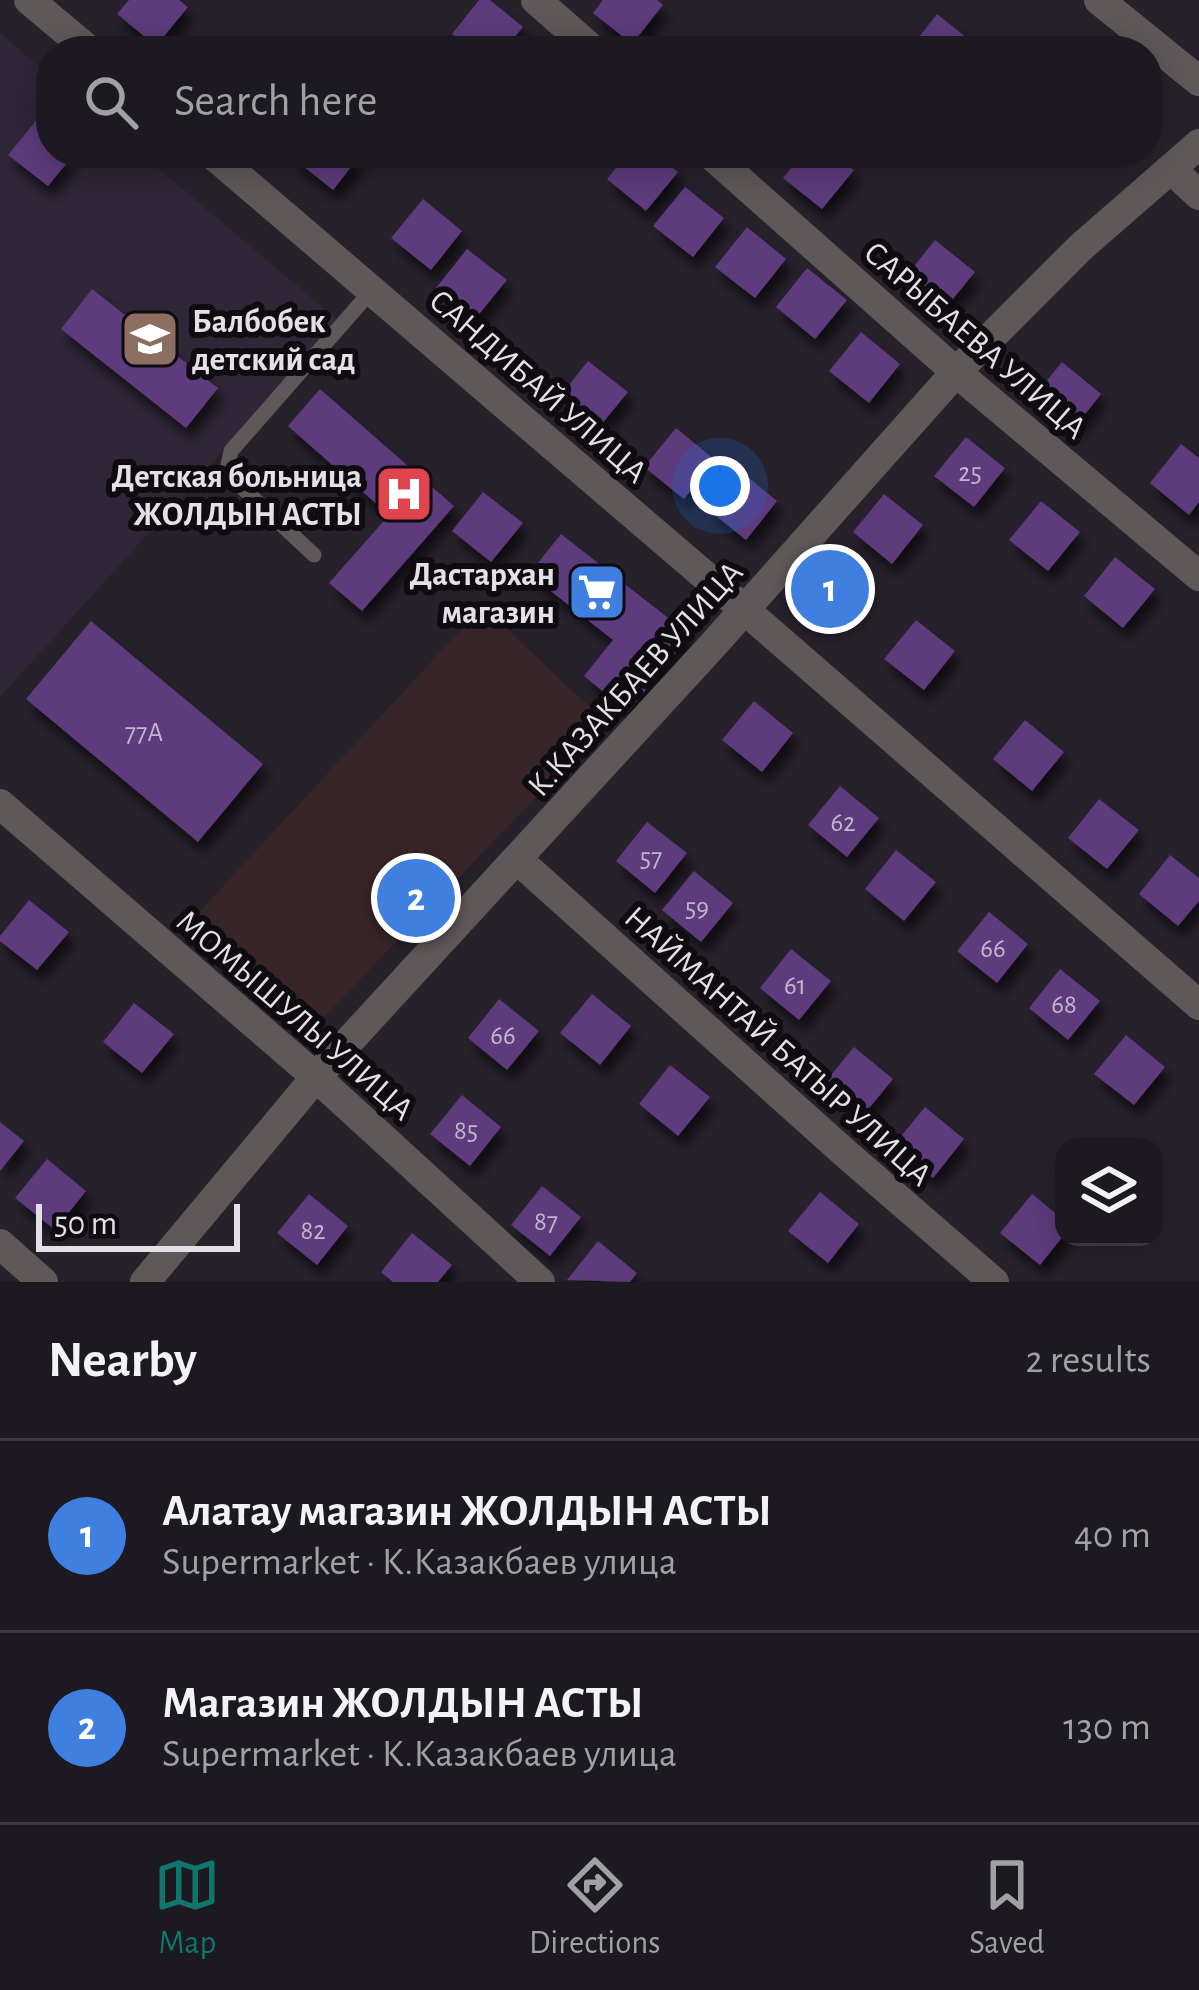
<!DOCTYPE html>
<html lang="en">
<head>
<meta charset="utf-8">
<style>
  :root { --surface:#1d1921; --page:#25222a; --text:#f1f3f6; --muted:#a0a0a5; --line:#3b383f; --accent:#0f766e }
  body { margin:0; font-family:"Alegreya Sans",sans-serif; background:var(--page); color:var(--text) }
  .controls { position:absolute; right:36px; bottom:36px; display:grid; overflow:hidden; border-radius:24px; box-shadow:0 6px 30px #0003 }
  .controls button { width:108px; height:108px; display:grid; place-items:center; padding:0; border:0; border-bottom:3px solid var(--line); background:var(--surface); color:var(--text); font:60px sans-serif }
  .scale { position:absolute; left:36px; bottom:30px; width:204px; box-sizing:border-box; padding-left:12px; border:6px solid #e4e0e8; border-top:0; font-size:33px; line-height:42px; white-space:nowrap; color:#e4e0e8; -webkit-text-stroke:9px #0e0c11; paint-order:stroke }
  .you { position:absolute; left:720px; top:486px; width:42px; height:42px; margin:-30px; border:9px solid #fff; border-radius:50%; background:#1a73e8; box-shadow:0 0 0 18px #1a73e833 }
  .badge { display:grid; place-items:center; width:78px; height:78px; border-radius:50%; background:var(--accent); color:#fff; font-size:39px; font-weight:700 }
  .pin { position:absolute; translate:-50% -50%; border:6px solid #fff; box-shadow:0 3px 12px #0006 }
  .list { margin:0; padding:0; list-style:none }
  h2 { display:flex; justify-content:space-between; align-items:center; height:156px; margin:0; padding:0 48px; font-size:51px }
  h2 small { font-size:39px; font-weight:400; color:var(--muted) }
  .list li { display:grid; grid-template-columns:78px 1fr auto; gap:36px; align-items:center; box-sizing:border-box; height:192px; padding:0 48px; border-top:3px solid var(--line) }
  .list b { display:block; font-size:45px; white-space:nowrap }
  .list p { margin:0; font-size:39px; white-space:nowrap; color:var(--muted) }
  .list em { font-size:39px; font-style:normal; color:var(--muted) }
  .icon { flex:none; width:66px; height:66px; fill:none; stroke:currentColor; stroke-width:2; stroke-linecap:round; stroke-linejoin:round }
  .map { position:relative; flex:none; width:1199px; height:1282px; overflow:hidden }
  .search { position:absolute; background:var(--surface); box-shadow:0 6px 30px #0003; left:36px; right:36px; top:36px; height:132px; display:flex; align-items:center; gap:30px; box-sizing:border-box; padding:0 42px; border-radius:48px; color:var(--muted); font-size:45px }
  .sheet { height:540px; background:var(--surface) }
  nav { display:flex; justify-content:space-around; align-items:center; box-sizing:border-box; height:168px; border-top:3px solid var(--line); background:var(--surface); font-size:33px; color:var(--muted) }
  nav a { display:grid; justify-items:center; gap:6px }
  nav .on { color:var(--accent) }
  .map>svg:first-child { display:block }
  .commercial { fill:#382528 }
  .built { fill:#2f2637 }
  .building { fill:#5d3a7b; filter:url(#shadow) }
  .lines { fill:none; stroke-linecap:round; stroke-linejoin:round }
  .service { stroke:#5f5858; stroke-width:15 }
  .minor { stroke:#5f5858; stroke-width:30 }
  .labels { text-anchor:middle; stroke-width:12; stroke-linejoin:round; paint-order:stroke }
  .number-label { font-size:27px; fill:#c2b6cd }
  .poi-label { font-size:33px; font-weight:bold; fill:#e4e0e8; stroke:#0e0c11; text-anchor:end }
  .street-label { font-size:33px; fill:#e4e0e8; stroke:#0e0c11 }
</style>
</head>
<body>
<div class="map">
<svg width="1199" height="1282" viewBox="0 0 1199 1282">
  <defs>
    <filter id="shadow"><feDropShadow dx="6" dy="11" stdDeviation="6" flood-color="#0009"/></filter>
  </defs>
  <rect width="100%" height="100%" fill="#27212c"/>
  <!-- commercial -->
  <path class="commercial" d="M483,606l124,118 -298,308 -122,-107z"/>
  <!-- built -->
  <path class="built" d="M0,33l51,44v76h89l200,169 -340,375z"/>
  <!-- building -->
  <path class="building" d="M129,0h50l9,7 -32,39 -39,-32z
    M479,0h11l33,27 -20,24h-30l-21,-17z
    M603,0h54l6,5 -31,39 -39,-31z
    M937,14l40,32 -4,5h-65z
    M40,116l11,8v29h24l-27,33 -40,-31z
    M297,153h65l-29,37 -40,-32z
    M628,153h26l24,19 -32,39 -39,-32z
    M803,153h29l22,17 -32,39 -39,-31z
    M685,187l39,31 -31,39 -40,-31z
    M423,199l39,32 -31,39 -40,-32z
    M747,227l39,32 -31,39 -40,-31z
    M935,240l40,32 -32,39 -39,-32z
    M467,249l40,31 -32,39 -39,-31z
    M807,268l40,32 -32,39 -39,-32z
    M92,289l126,99 -32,40 -125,-99z
    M861,332l39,32 -31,39 -40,-32z
    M588,361l40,31 -32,39 -39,-31z
    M1062,362l39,32 -31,39 -40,-32z
    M320,389l134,117 -92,105 -33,-28 60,-68 -101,-89z
    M676,428l39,32 -31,39 -40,-32z
    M966,437l39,31 -31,39 -40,-31z
    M1181,444l18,14v44l-10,13 -39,-32z
    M738,469l39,32 -31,39 -40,-32z
    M483,492l40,31 -32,39 -39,-31z
    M884,494l39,31 -31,39 -39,-32z
    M1041,501l39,31 -32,39 -39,-31z
    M561,534l129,101 -62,77 -44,-36 29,-36 -84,-66z
    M1115,557l40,32 -32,39 -39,-32z
    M916,620l39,31 -31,39 -40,-31z
    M91,621l172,143 -65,78 -172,-143z
    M754,701l39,32 -31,39 -40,-32z
    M1025,720l39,32 -32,39 -39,-32z
    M840,786l39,32 -32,39 -39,-32z
    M1099,799l40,31 -32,39 -39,-31z
    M647,822l40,31 -32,40 -39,-32z
    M896,850l40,32 -32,39 -39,-32z
    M1170,855l29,23v23l-21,25 -39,-32z
    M694,871l39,32 -32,39 -39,-32z
    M29,900l40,32 -32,38 -37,-29v-5z
    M989,912l39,32 -31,39 -40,-32z
    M791,949l40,32 -32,39 -39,-32z
    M1060,969l40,32 -32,39 -39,-32z
    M592,994l39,32 -31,39 -40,-32z
    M499,999l40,32 -32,39 -39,-32z
    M134,1003l40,31 -32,39 -39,-31z
    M1126,1035l39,32 -31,38 -40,-31z
    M854,1047l39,32 -32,39 -39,-32z
    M670,1065l40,32 -32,39 -39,-32z
    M462,1095l39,32 -31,39 -40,-32z
    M925,1107l39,32 -31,39 -40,-32z
    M0,1122l24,19 -24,30z
    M47,1159l39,32 -31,39 -40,-32z
    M542,1186l39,31 -31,39 -39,-31z
    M820,1192l39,32 -31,39 -40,-32z
    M309,1194l39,32 -31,39 -40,-32z
    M1032,1194l32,26v15l-24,30 -40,-32z
    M412,1233l40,32 -14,17h-45l-12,-10z
    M598,1241l39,32 -7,9 -63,-2z"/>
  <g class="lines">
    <!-- service -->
    <path class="service" d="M314,555l-81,-76 -5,-14 3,-14 142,-162"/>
    <!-- minor -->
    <path class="minor" d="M29,0l61,51
      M536,0l58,51
      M1099,0l100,81
      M211,153l534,457 454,395
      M709,153l247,219 243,204
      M1171,169l28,26
      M0,804l316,273 224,205
      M518,860l327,293 149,129
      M0,1244l43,38
      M145,1282l171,-205 397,-432 243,-273 125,-125 118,-103"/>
  </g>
  <!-- icons -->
  <defs>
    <symbol id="school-square" viewBox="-11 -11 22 22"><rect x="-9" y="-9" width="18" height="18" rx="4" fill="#8d6e63" stroke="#0e0c11"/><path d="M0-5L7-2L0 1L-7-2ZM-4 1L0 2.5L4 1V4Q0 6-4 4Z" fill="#fff"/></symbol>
    <symbol id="hospital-square" viewBox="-11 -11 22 22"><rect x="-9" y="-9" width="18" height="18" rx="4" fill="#e0444e" stroke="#0e0c11"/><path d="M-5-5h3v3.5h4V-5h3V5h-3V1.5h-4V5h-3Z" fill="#fff"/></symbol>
    <symbol id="supermarket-square" viewBox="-11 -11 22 22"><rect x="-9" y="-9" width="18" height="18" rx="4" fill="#3f7fe0" stroke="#0e0c11"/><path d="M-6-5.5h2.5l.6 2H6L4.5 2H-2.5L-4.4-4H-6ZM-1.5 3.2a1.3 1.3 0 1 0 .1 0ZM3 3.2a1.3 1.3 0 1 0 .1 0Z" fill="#fff"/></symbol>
  </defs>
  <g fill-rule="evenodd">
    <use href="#school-square" x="117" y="306" width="66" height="66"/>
    <use href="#hospital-square" x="371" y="461" width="66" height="66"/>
    <use href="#supermarket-square" x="564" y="559" width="66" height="66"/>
  </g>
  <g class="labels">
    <!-- number labels -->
    <g class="number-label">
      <text x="970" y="481">25</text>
      <text x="144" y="741">77А</text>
      <text x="843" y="831">62</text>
      <text x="651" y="866">57</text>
      <text x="697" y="916">59</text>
      <text x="993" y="957">66</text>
      <text x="795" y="994">61</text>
      <text x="1064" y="1013">68</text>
      <text x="503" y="1044">66</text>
      <text x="466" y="1139">85</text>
      <text x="546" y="1230">87</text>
      <text x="313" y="1239">82</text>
    </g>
    <!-- poi labels -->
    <g class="poi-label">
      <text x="192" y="332" text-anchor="start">Балбобек<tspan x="192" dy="38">детский сад</tspan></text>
      <text x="362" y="487">Детская больница<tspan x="362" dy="38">ЖОЛДЫН АСТЫ</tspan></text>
      <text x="555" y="585">Дастархан<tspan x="555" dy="38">магазин</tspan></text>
    </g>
    <!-- street labels -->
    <g class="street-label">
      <text transform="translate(976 339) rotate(41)" y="12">САРЫБАЕВА УЛИЦА</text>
      <text transform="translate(539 385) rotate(41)" y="12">САНДИБАЙ УЛИЦА</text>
      <text transform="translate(634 678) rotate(-48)" y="12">К.КАЗАКБАЕВ УЛИЦА</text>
      <text transform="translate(296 1014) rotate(41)" y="12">МОМЫШУЛЫ УЛИЦА</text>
      <text transform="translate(779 1045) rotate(42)" y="12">НАЙМАНТАЙ БАТЫР УЛИЦА</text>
    </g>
  </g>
</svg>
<div class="controls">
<button><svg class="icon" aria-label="layers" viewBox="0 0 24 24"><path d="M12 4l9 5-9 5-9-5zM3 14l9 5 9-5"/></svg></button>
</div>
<div class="scale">50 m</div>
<div class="you"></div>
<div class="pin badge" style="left:830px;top:589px;background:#3f7fe0">1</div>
<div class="pin badge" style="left:416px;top:898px;background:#3f7fe0">2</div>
<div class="search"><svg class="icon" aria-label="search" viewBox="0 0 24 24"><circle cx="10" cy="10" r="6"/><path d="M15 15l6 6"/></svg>Search here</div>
</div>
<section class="sheet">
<h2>Nearby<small>2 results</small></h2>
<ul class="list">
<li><span class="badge" style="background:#3f7fe0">1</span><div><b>Алатау магазин ЖОЛДЫН АСТЫ</b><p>Supermarket · К.Казакбаев улица</p></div><em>40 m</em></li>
<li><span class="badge" style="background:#3f7fe0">2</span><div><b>Магазин ЖОЛДЫН АСТЫ</b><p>Supermarket · К.Казакбаев улица</p></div><em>130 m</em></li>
</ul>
</section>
<nav>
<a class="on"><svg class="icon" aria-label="map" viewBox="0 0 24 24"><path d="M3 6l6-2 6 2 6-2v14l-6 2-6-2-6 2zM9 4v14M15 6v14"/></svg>Map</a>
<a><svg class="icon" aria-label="directions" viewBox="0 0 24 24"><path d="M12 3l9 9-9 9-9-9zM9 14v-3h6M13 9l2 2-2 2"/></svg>Directions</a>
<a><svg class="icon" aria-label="saved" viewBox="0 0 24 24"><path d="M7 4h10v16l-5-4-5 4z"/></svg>Saved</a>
</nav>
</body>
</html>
